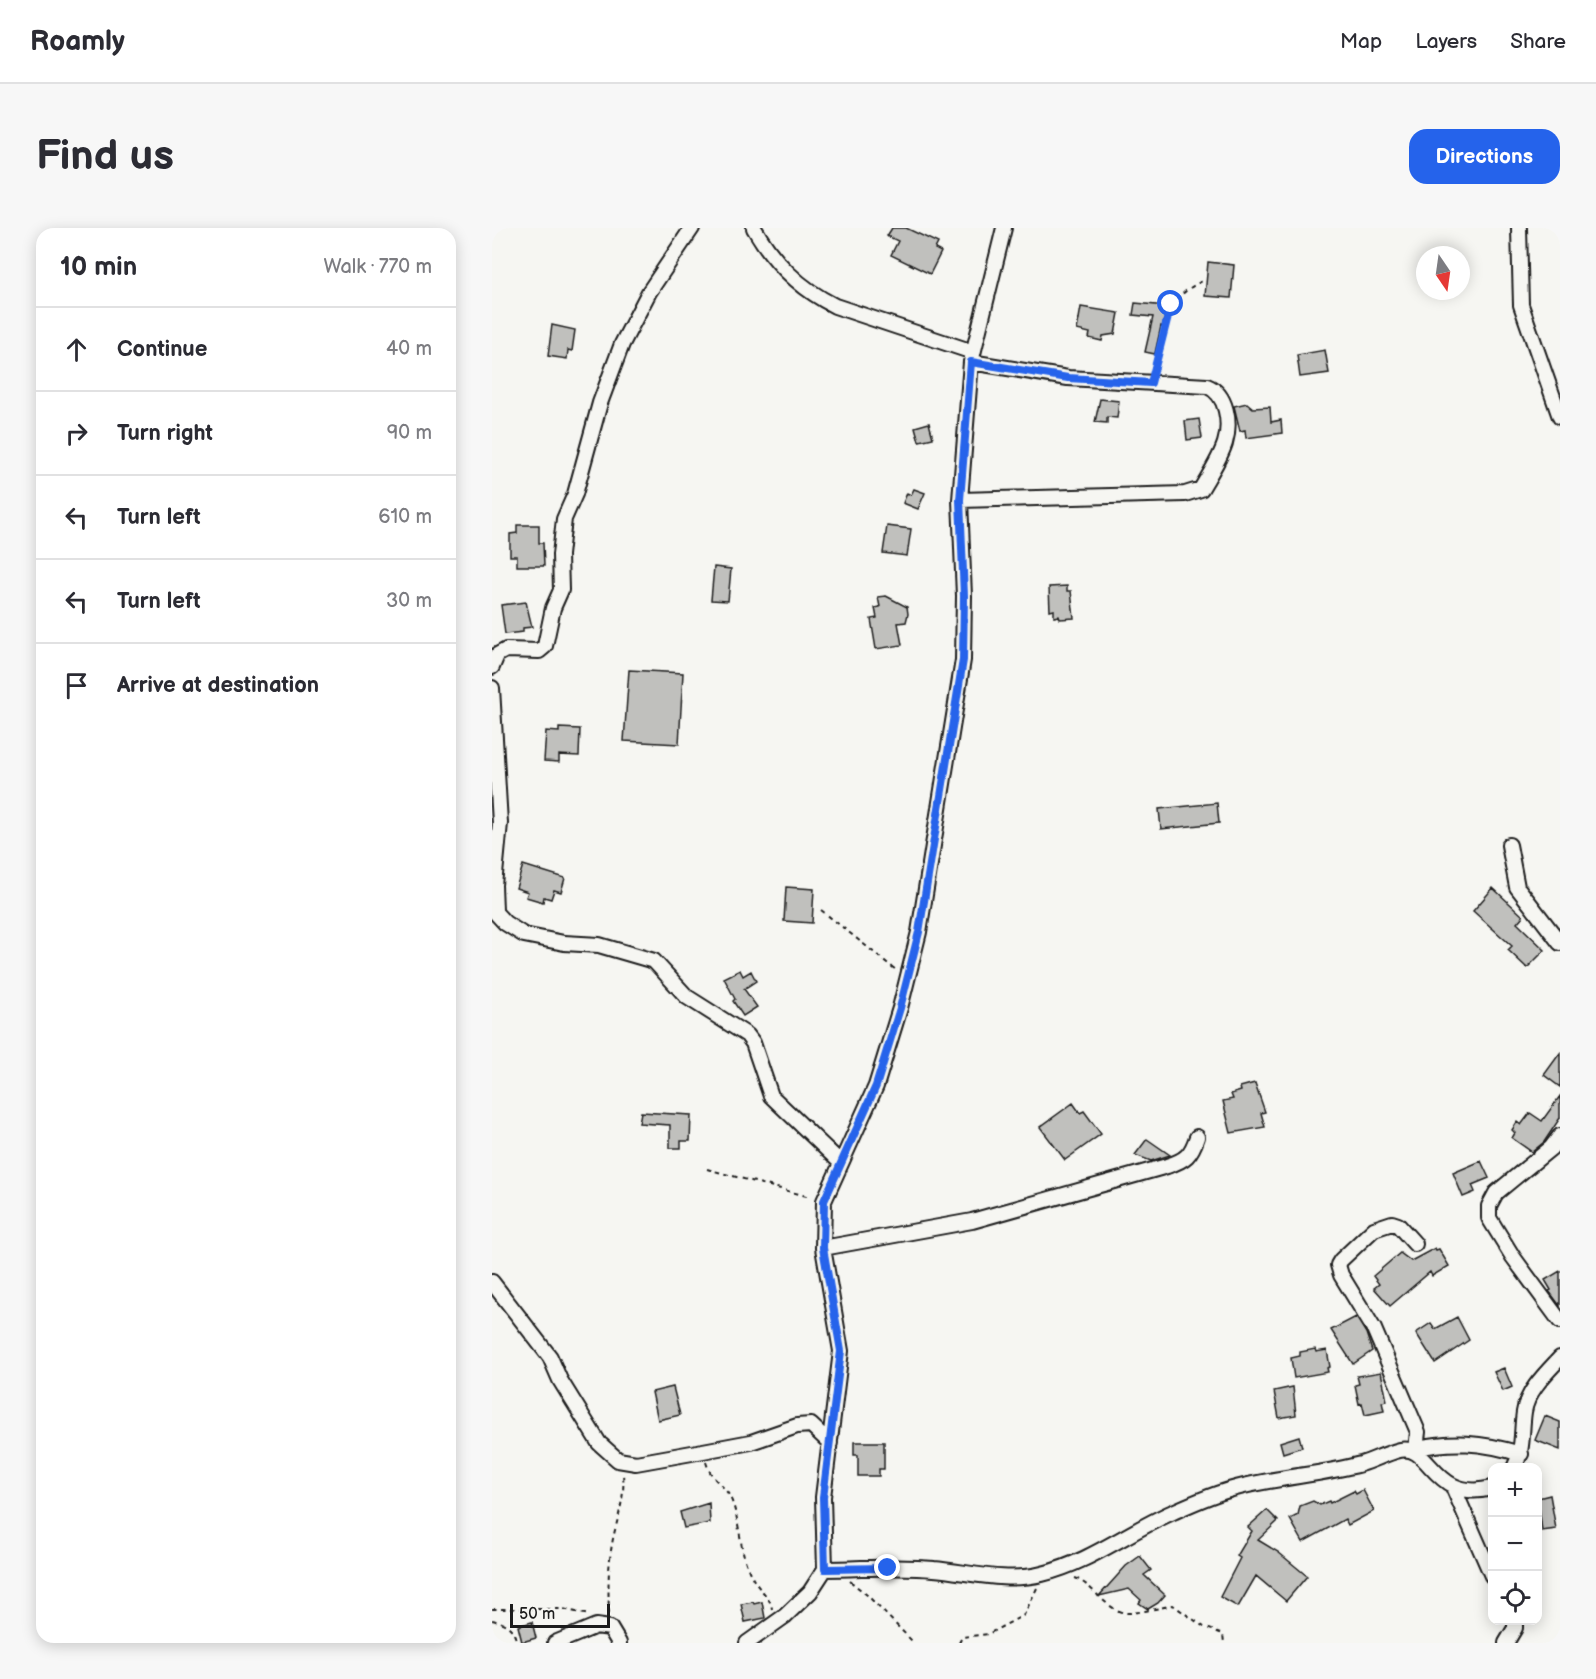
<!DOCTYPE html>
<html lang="en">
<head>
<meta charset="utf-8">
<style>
  :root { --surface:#fff; --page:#f7f7f7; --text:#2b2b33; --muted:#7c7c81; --line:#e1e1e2; --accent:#2563eb }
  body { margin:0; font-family:"Balsamiq Sans",sans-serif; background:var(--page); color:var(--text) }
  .controls { position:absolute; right:18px; bottom:18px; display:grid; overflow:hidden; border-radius:12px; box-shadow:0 3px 15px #0003 }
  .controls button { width:54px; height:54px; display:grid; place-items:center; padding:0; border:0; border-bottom:2px solid var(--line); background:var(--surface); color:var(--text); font:30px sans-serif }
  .compass { position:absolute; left:924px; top:18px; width:54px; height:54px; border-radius:50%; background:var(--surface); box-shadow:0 3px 15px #0003; rotate:167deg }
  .scale { position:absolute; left:18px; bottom:15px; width:100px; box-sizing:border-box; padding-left:6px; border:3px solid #1c1c1c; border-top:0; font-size:16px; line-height:21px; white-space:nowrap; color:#1c1c1c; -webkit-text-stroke:4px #f6f6f2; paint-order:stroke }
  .stop { position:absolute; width:18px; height:18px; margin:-14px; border:4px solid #2563eb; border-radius:50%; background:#fff }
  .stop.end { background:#2563eb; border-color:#fff; box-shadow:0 2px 6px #0008 }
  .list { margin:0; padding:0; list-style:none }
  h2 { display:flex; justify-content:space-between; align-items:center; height:78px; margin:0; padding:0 24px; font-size:26px }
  h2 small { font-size:20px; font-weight:400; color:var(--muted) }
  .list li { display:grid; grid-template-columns:39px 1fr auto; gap:18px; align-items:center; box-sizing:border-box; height:84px; padding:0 24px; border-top:2px solid var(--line) }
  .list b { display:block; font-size:22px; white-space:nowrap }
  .list em { font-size:20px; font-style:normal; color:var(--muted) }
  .icon { flex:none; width:33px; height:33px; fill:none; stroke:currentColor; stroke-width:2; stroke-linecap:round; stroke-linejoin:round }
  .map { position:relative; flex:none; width:1068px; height:1415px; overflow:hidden; border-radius:18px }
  header { display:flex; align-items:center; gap:36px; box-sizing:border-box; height:84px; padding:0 30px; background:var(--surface); border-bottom:2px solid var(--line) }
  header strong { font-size:28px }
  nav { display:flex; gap:33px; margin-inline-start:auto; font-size:21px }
  .intro { display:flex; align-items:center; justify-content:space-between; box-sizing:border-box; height:144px; padding:0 36px }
  h1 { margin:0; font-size:42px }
  .button { padding:15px 27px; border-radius:18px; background:var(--accent); color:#fff; font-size:21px; font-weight:700 }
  main { display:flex; gap:36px; padding:0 36px }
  aside { flex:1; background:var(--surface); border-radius:18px; box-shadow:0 3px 15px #0003 }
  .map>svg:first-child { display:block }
  .building { fill:#c0c0bd; stroke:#1c1c1c; stroke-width:1.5 }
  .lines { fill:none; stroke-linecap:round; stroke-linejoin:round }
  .street-casing { stroke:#1c1c1c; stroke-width:18 }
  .path { stroke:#1c1c1c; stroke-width:2; stroke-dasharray:4.5 4.5; stroke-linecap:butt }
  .street { stroke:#f6f6f2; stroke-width:14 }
  .route { stroke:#2563eb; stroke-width:8 }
</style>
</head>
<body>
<header>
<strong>Roamly</strong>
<nav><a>Map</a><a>Layers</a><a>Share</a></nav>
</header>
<div class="intro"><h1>Find us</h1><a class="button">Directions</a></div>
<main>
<aside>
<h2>10 min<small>Walk · 770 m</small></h2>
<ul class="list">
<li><svg class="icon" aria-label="ahead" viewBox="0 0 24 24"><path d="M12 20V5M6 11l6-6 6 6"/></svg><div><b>Continue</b></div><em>40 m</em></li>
<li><svg class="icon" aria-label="right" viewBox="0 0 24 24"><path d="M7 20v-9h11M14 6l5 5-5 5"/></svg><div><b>Turn right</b></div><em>90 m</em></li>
<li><svg class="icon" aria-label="left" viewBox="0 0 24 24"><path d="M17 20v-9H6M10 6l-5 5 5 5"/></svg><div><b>Turn left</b></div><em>610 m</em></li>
<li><svg class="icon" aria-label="left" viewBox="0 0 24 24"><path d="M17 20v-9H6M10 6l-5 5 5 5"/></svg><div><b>Turn left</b></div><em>30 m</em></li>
<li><svg class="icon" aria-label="arrive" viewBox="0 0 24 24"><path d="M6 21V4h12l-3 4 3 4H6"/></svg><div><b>Arrive at destination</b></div></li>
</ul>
</aside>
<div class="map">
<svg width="1068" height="1415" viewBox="0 0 1068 1415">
  <rect width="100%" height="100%" fill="#f6f6f2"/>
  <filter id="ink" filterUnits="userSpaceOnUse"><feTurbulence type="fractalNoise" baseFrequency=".0167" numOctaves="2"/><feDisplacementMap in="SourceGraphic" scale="12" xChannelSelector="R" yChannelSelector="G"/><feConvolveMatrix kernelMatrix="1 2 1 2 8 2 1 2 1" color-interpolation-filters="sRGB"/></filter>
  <g filter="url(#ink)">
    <!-- building -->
    <path class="building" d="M400,0h14l32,15 -3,6 6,3 -11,22 -39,-19 7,-14 -11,-5z
      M716,34l26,3 -3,33 -26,-2z
      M643,75l31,3 -2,21 -3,-1 -6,28 -10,-2 8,-35 -20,-2z
      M589,79l38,6 -4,21 -12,2 -1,5 -13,-3 1,-5 -13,-3z
      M60,97l23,5 -3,21 -4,-1 -1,9 -19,-3z
      M833,122l4,23 -29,4 -3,-22z
      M608,171l19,2 -2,17 -10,-1v6l-12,-1z
      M755,175l6,5 17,-1 1,15 10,-2 1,13 -36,5 -1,-8 -5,1 -6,-25z
      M707,191l3,19 -15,2 -2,-19z
      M437,195l4,15 -14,3 -4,-14z
      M422,261l11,4 -7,16 -15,-6 4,-10 4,2z
      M25,297h22v18h4l1,23h-27v-10h-7v-22l7,-1z
      M395,298l24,3 -4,27 -24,-3z
      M222,339l17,2 -3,32 -17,-1z
      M575,358v5h4l3,27 -14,1 -1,-3 -5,1v-7l-4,1 -1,-24z
      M394,368l21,11 1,7 -2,8 -8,1 4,22 -26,4 -5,-30 6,-1 -2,-10 5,-1 -2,-10z
      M34,374l6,25 -9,1v4l-18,2 -4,-29z
      M137,442l54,3 -4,71 -55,-3z
      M67,500l21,1 -1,27 -20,-1v7l-15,-1 2,-30 13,1z
      M725,575l2,20 -58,6 -2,-20z
      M31,637l42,13 -4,14 -7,-2 -3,9 -7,-2 -1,5 -17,-5 2,-5 -12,-4z
      M294,659l28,2 -2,34 -28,-2z
      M1001,660l30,28 -6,7 28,27 -18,18 -19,-18 4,-4 -39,-35z
      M248,742l3,6 8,-5 5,10 -12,8 13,18 -14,9 -10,-15 2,-2 -11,-21z
      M1068,825v34l-16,-12z
      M763,855l10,29 -4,1 4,14 -34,6 -8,-32 10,-2 -2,-5 10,-3 -1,-4z
      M1068,868v22l-16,24 -12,10 -20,-14 3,-5 -3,-3 5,-8 4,3 9,-12 12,8z
      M581,875l7,10 4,-2 17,23 -36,26 -25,-33z
      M149,884l50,3 -1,26h-9v7h-11v-23l-31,-2z
      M655,911l23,16 -19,6 -16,-6z
      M989,933l8,17 -17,7 3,7 -12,5 -10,-24z
      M943,1020l1,2 3,-1 10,17 -17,10 -2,-4 -40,34 -16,-18 5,-4 -6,-8 27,-23 11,8z
      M1068,1043v35l-11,-15 2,-1 -6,-10z
      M864,1089l10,16 6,18 -19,13 -22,-34z
      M965,1089l12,23 -34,23 -19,-30 15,-10 4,6z
      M823,1121l1,3 11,-2 3,17 -3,1 1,4 -34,6 -3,-20 9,-2v-4z
      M1012,1140l8,19 -9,4 -9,-19z
      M889,1144l6,29 -5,1 2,9 -19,4 -3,-12 -3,1 -4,-19 4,-1 -2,-8z
      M181,1159l7,28 -22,5 -6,-28z
      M801,1159l3,28 -17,3 -5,-27z
      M1053,1188l15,6v28l-25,-10z
      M807,1208l3,11 -19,6 -3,-11z
      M362,1214h30v27h-5v7h-21v-21h-4z
      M871,1262l11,21 -26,14 -3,-6 -42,23 -13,-23 8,-4 2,-9 13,-5 7,4 9,-4 1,2 24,-12 2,3z
      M1058,1267l6,34 -14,2 -4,-33z
      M217,1275l1,20 -26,5 -4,-16z
      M775,1282l11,11 -20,19 20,12 29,24 -21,25 -30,-25 -18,31 -18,-10 20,-39 -3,-2 15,-25 -4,-4z
      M648,1328l11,14 -7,5 21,20 -7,8 -10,6 -9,-6 2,-3 -12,-11 -30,7 27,-30z
      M261,1374l1,2 8,-2 3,16 -20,4 -4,-18z
      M40,1394l4,16 -14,4 -4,-16z"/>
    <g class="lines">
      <defs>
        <path id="street" d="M262,0c20,35 45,60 81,78l138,46
          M1027,0l2,77 39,112
          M468,272l225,-6 16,-5c8,-14 19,-30 24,-46 6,-20 2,-49 -18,-57l-139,-8 -97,-16
          M0,439l5,-12 9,-5 33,1 6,-5 8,-38 8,-18 -1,-35 4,-36 11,-25 25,-91 22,-59 27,-52 43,-64
          M0,460l8,135 -6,62 1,25
          M1017,617l8,42 43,56
          M0,681l13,14 19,12 40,8 35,2 55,16 33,36 60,38 6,8 18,53 70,67
          M1068,908l-9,12 -55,45 -7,13v12l24,39 47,64
          M923,1016l-17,-19 -6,-2 -18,6 -33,31 -3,5 3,10 33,54 44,103 -2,16
          M331,1020l149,-27 195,-55c19,-6 24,-11 30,-29
          M0,1054l58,75 10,23 39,63 19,17 18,3 67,-12 48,-9 46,-16 14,-1 19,18
          M920,1221c41,-9 69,-7 109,5
          M1022,1240c10,-19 7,-36 10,-56 3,-21 22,-39 36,-54
          M961,1259l39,89
          M333,1341c36,0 73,-4 109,0 35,3 72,14 108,5 47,-11 87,-43 131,-62 20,-9 42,-19 63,-24 41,-11 84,-13 125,-24 13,-4 26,-11 39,-14 31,-7 33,53 92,38
          M63,1415l41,-17 14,2 9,15
          M255,1415l38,-27 25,-24 15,-23 -2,-72 18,-146 -18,-103 1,-47 52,-115 24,-78 19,-76 44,-272 1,-64 -4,-96 11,-138 33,-134
          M1014,1415l9,-15v-8"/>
      </defs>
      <!-- street casing -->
      <use href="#street" class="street-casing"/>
      <!-- path -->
      <path class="path" d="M663,140c10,-40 7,-70 50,-88
        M329,682l75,60
        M215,941l103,28
        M214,1234c6,20 16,20 24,35 12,25 8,60 25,85 7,11 15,14 17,27
        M583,1350c19,7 33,36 55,35 14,-1 29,-5 43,-8l31,22 19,7 1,9
        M358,1353l17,14 47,48
        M0,1381h71l26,6
        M117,1386c-1,-28 -1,-53 5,-80 5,-20 11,-39 9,-60
        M0,1392c16,4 21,7 25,23
        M467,1415l3,-6 26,-3 36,-19 13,-27"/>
      <!-- street -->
      <use href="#street" class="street"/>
    </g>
  </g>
  <g class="lines" filter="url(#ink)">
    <!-- route -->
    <path class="route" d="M396,1340l-63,1 -2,-72 18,-146 -18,-103 1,-47 52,-115 24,-78 19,-76 44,-272 1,-64 -4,-96 11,-138 97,16 83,5 20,-79"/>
  </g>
</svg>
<div class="controls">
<button>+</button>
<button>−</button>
<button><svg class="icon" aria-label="locate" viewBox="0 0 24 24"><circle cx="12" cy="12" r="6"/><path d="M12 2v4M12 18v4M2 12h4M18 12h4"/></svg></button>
</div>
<svg class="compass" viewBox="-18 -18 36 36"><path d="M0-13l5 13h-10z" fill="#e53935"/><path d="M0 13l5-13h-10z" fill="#7c7c81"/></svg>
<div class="scale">50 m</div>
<div class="stop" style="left:679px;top:76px"></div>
<div class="stop end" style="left:396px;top:1340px"></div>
</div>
</main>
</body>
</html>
